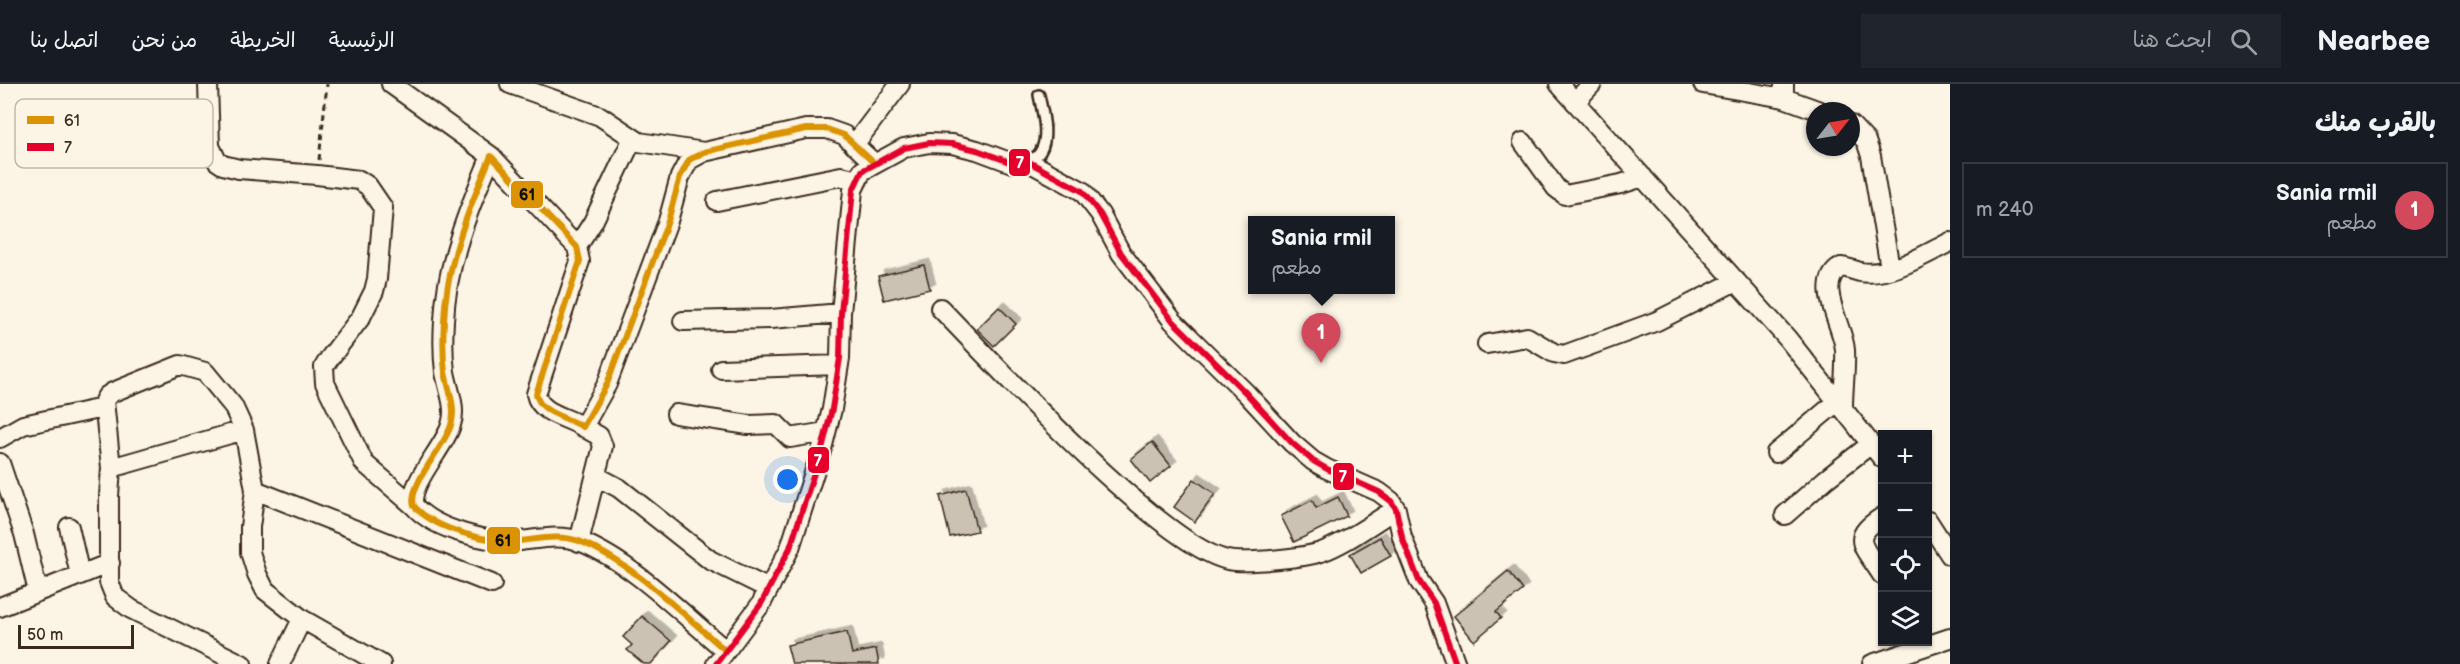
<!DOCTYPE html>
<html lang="ar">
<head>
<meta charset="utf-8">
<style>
  :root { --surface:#171b24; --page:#20242c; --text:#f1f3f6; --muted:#9ea1a6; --line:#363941; --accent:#d1495b }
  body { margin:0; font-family:"Balsamiq Sans","Playpen Sans Arabic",sans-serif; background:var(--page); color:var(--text); direction:rtl }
  .controls { position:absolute; right:18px; bottom:18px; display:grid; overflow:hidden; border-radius:0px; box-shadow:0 2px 4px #0004 }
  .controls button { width:54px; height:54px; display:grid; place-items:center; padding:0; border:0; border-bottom:2px solid var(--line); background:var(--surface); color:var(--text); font:30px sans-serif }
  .compass { position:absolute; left:1806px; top:18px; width:54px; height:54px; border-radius:50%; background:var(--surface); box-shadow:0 2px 4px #0004; rotate:59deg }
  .scale { position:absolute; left:18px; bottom:15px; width:116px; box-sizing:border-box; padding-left:6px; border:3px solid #3b2a1e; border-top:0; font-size:16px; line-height:21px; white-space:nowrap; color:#3b2a1e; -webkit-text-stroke:4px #fcf5e5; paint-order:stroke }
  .you { position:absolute; left:788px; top:396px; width:21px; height:21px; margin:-15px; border:4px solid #fff; border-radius:50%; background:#1a73e8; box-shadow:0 0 0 9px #1a73e833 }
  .badge { display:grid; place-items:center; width:39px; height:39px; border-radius:50%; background:var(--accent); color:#fff; font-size:20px; font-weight:700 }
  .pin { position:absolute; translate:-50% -50px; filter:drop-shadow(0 2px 3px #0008) }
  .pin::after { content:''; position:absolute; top:32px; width:21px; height:18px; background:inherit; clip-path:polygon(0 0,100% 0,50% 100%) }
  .popup { position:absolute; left:1248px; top:132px; width:147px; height:78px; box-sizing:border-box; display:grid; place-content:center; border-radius:0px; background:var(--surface); filter:drop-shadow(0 2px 4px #0005); font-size:20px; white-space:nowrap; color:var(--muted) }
  .popup b { font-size:22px; color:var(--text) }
  .popup::after { content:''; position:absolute; left:50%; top:100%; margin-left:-12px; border:12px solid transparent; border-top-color:var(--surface) }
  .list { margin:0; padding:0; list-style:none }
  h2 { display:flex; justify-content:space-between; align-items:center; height:78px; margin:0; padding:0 24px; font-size:26px }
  h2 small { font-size:20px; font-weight:400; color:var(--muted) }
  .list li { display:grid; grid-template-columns:39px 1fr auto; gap:18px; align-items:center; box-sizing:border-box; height:96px; margin:0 12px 12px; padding:0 12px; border:2px solid var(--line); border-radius:0px }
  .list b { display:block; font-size:22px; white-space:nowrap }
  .list p { margin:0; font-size:20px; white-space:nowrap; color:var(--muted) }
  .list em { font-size:20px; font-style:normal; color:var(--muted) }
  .icon { flex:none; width:33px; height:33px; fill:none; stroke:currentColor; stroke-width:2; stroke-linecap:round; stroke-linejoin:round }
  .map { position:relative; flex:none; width:1950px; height:580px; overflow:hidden; direction:ltr }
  header { display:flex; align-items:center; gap:36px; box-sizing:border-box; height:84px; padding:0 30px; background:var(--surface); border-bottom:2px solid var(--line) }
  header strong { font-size:28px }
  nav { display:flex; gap:33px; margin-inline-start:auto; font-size:21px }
  .search { width:420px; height:54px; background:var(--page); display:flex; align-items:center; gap:15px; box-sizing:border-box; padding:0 21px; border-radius:0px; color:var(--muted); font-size:22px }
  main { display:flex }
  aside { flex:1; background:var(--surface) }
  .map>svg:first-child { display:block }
  .building { fill:#ccc2b3; stroke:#3b2a1e; stroke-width:1.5; filter:url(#shadow) }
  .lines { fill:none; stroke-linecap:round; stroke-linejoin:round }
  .service-casing { stroke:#3b2a1e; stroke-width:14 }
  .minor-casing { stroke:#3b2a1e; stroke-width:22 }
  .path { stroke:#3b2a1e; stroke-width:3; stroke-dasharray:6 4.5; stroke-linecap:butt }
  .service { stroke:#fcf5e5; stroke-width:9 }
  .minor { stroke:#fcf5e5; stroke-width:18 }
  .bus-1-casing { stroke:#fcf5e5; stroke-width:10 }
  .bus-2-casing { stroke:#fcf5e5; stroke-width:10 }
  .bus-1 { stroke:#db9304; stroke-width:6 }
  .bus-2 { stroke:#e4002b; stroke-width:6 }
  .key { fill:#fcf5e5; stroke:#c2b8a9; stroke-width:1.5 }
  .key-label { font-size:16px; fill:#3b2a1e }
  .line-badge { stroke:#fcf5e5; stroke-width:2 }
  .badge-label { font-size:16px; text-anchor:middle; font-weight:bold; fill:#fff }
  .pale-badge-label { font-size:16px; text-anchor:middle; font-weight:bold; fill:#111 }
</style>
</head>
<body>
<header>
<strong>Nearbee</strong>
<div class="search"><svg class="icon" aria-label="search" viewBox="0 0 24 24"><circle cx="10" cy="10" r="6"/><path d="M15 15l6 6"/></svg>ابحث هنا</div>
<nav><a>الرئيسية</a><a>الخريطة</a><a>من نحن</a><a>اتصل بنا</a></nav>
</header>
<main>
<aside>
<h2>بالقرب منك<small></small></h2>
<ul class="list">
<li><span class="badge">1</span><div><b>Sania rmil</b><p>مطعم</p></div><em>240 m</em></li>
</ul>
</aside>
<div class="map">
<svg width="1950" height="580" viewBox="0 0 1950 580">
  <defs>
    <filter id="shadow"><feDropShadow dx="5.5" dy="-5.5" stdDeviation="0" flood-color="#0004"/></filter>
  </defs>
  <rect width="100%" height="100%" fill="#fcf5e5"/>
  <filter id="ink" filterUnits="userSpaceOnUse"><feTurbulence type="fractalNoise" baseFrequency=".0167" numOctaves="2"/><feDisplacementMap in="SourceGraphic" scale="12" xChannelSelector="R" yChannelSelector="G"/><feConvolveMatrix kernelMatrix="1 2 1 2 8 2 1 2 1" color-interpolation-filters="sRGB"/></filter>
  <g filter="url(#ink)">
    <!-- building -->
    <path class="building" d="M924,181l6,24 -46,11 -6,-24z
      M999,223l17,17 -22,22 -17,-17z
      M1152,358l19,24 -21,17 -19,-24z
      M1194,395l21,15 -20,28 -21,-15z
      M966,405l11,42 -27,6 -10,-41z
      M1338,413l9,19 -53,26 -13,-26 31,-16 4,8z
      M1380,453l11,19 -30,17 -11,-19z
      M1508,487l15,19 -27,22 5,6 -27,23 -20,-25z
      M642,532l29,25 -20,23h-7l-17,-14 5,-5 -9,-8z
      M847,548l5,22 24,-5 3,15h-87l-5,-19z"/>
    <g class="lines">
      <defs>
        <path id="service" d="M1029,78c3,-3 9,-6 11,-10 10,-15 2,-41 -1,-57"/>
        <path id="minor" d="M208,0l2,62 7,15 6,4 16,4 78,6 42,5 9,6 15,22 -6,71 -3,12 -13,26 -32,42 -5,8 1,16 39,80 50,43
          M391,0l100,72
          M510,0l90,32 39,26 65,10
          M1559,0l228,254 95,120
          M1703,0l81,14
          M1784,0v14l36,13
          M1575,18l17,-18
          M1851,41l15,16 5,15 19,112
          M1523,58l33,46 9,7 56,-11 22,-7
          M854,61l46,-61
          M717,117l124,-25 17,4
          M577,163l16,-25 40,-84
          M940,224c50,51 232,251 295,253 20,1 68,-3 86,-9 27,-10 51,-29 75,-43
          M683,237l88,-2 70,-6
          M1487,260l40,-7 27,16 10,2 93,-34 79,-40
          M721,285l118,-4
          M1843,323c0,-19 3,-38 2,-57 -1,-23 -32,-67 -4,-83 7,1 13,3 19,5 30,5 64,-17 90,-30
          M676,330l73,11 27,-1 14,14 36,-6
          M0,354l23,-13 80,-17
          M1776,369l62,-52
          M0,379l24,71 14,58
          M111,384l133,-38
          M596,392l23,12 91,72 59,29
          M255,406l237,94
          M1785,431l41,-36 45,-35
          M1882,433c-34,22 -18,29 0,58
          M1928,437l22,34
          M69,443l11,48
          M579,458l24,-96 -4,-10 -16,-9
          M0,523l110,-44
          M725,566c-44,-37 -93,-88 -146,-109 -19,-7 -40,-2 -59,0 -31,2 -85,-11 -106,-35 -7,-21 31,-59 37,-81 6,-17 -3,-36 -6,-53 -2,-16 -2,-35 -1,-51 2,-57 25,-113 47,-165l86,91 3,14 -44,133c4,20 32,23 47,33l24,-43 61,-163 12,-44 9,-17 15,-8 102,-23h21l17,6 31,29
          M242,580l-111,-55 -16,-12 -6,-15v-86l2,-28 -7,-67 3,-5 6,-4 67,-27 25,7 28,34 11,24 11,60 -5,37v25l7,22 8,16 37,29 79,45
          M280,580l22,-45
          M716,580l45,-60 29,-56 33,-103 9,-36 8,-51 1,-45 12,-123 9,-19 42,-23 25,-5 23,1 25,6 35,13 17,-1 53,29 18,23 21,39 52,68 73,72 46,50 21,18 14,8 52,23 12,9 5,8 6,28 17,44 15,22 22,61
          M1872,580l78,-26"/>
      </defs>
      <!-- service casing -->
      <use href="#service" class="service-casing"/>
      <!-- minor casing -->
      <use href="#minor" class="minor-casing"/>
      <!-- path -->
      <path class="path" d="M319,76l8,-76"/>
      <!-- service -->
      <use href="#service" class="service"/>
      <!-- minor -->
      <use href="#minor" class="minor"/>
      <defs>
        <path id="bus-1" d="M725,566c-44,-37 -93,-88 -146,-109 -19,-7 -40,-2 -59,0 -31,2 -85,-11 -106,-35 -7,-21 31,-59 37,-81 6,-17 -3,-36 -6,-53 -2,-16 -2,-35 -1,-51 2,-57 25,-113 47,-165l86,91 3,14 -44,133c4,20 32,23 47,33l24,-43 61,-163 12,-44 9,-17 15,-8 102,-23h21l17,6 31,29"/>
        <path id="bus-2" d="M716,580l45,-60 29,-56 33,-103 9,-36 8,-51 1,-45 12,-123 9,-19 42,-23 25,-5 23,1 25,6 35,13 17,-1 53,29 18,23 21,39 52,68 73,72 46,50 21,18 14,8 52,23 12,9 5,8 6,28 17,44 15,22 22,61"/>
      </defs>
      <!-- bus-1 casing -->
      <use href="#bus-1" class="bus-1-casing"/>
      <!-- bus-2 casing -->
      <use href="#bus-2" class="bus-2-casing"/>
      <!-- bus-1 -->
      <use href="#bus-1" class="bus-1"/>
      <!-- bus-2 -->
      <use href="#bus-2" class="bus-2"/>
    </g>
  </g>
  <!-- legend -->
  <rect x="15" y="15" width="198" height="69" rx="9" class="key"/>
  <rect x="27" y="32" width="27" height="8" fill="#db9304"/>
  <rect x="27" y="59" width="27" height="8" fill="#e4002b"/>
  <g class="key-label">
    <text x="64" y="42">61</text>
    <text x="64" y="69">7</text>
  </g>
  <g class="line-badge">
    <rect x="1008" y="64" width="23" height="29" rx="6" fill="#e4002b"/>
    <rect x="510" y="96" width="34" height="29" rx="6" fill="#db9304"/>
    <rect x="807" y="362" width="23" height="28" rx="6" fill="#e4002b"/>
    <rect x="1332" y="378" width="23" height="29" rx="6" fill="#e4002b"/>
    <rect x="486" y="442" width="35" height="29" rx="6" fill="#db9304"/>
  </g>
  <g class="badge-label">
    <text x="1020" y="84">7</text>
    <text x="818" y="382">7</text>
    <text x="1343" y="398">7</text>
  </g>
  <g class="pale-badge-label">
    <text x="527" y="116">61</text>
    <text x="503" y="462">61</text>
  </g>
</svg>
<div class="controls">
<button>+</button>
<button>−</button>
<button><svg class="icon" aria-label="locate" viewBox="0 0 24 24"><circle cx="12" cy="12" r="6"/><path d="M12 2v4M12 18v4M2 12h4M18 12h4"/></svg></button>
<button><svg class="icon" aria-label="layers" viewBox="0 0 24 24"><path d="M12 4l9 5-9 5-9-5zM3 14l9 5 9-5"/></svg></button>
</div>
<svg class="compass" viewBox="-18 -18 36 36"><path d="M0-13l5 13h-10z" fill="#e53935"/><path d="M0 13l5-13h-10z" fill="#9ea1a6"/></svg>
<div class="scale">50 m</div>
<div class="you"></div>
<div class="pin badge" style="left:1321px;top:279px">1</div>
<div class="popup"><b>Sania rmil</b>مطعم</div>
</div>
</main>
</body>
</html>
